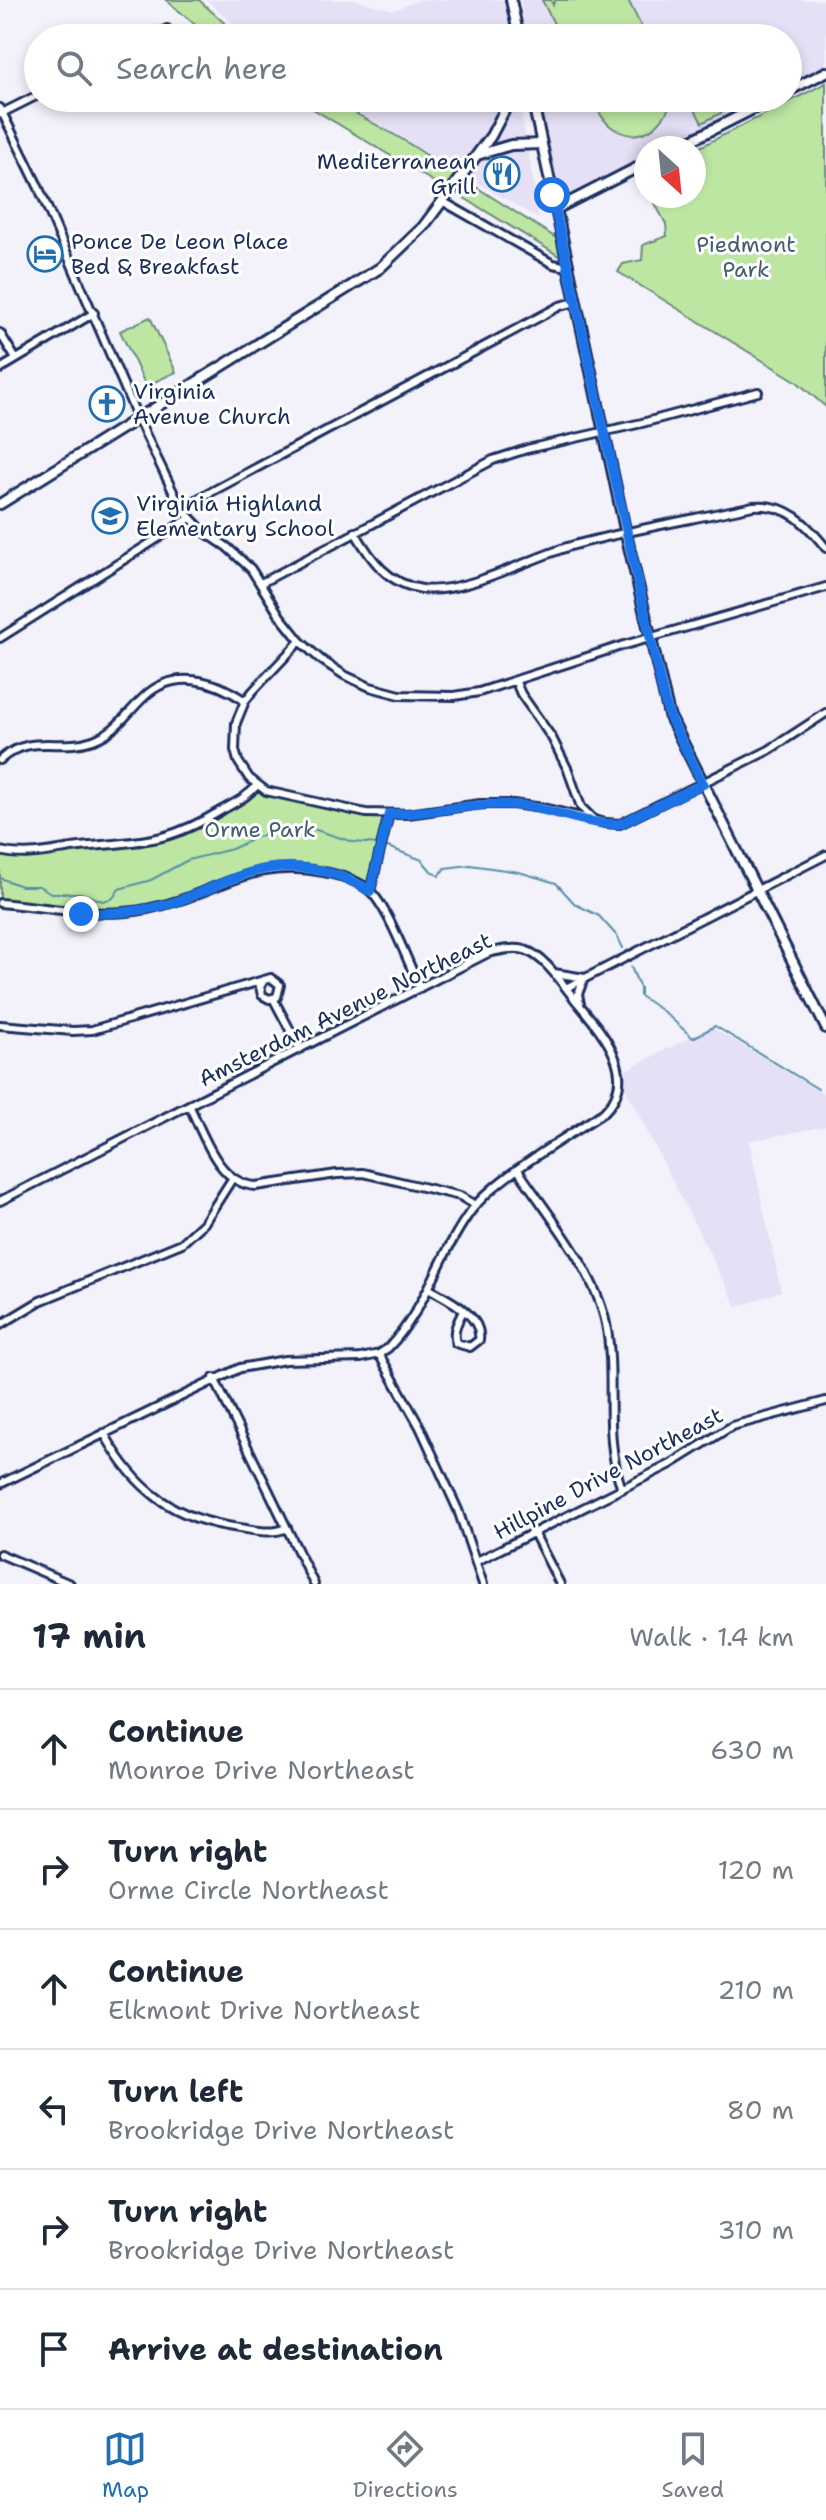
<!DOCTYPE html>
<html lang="en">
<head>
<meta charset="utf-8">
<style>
  :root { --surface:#fff; --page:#f6f6f7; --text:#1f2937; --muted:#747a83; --line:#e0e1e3; --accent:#1f6fb2 }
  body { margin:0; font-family:"Shantell Sans",sans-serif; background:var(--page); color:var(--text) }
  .compass { position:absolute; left:634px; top:136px; width:72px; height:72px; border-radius:50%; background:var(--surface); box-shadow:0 4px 12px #0003; rotate:153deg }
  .stop { position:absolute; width:24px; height:24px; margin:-18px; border:6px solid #1a73e8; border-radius:50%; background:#fff }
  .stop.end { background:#1a73e8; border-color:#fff; box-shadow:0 2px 8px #0008 }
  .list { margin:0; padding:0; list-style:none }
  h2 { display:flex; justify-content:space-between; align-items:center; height:104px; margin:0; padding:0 32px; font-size:34px }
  h2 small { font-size:26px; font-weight:400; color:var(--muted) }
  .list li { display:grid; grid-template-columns:52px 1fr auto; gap:24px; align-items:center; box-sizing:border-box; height:120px; padding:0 32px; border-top:2px solid var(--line) }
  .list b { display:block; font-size:30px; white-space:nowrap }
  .list p { margin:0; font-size:26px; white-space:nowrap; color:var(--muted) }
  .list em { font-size:26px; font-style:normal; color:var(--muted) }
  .icon { flex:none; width:44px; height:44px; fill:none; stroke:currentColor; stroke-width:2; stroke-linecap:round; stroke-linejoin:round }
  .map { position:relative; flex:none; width:826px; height:1584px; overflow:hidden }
  .search { position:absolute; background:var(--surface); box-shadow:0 4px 12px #0003; left:24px; right:24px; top:24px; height:88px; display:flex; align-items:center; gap:20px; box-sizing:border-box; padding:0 28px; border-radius:44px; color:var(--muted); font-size:30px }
  .sheet { height:824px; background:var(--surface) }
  nav { display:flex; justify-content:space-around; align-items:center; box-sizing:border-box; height:112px; border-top:2px solid var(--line); background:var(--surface); font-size:22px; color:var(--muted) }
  nav a { display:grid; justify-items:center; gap:4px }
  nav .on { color:var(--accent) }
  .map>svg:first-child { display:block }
  .built { fill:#e5e0f5 }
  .green { fill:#bde6a2; stroke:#6c8a80; stroke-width:2 }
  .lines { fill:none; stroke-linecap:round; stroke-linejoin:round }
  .stream { stroke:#5890a8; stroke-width:2 }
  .street-casing { stroke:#1b2f5e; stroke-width:12 }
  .secondary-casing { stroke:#1b2f5e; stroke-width:14 }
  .street { stroke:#fff; stroke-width:6 }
  .secondary { stroke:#fff; stroke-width:8 }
  .route { stroke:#1a73e8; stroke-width:10 }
  .labels { text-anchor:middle; stroke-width:6; stroke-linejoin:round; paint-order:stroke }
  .poi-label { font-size:22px; fill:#1b2f5e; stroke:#fff; text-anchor:start }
  .park-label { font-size:22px; fill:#445d6f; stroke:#fff }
  .street-label { font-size:22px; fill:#1b2f5e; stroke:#fff }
</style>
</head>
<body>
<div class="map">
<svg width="826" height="1584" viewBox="0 0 826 1584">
  <rect width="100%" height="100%" fill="#f3f1fa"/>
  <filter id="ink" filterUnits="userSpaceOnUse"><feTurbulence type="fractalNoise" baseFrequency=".0125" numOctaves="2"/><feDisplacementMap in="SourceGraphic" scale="16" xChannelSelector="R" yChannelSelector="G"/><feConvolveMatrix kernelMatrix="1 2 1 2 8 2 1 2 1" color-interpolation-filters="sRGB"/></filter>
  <g filter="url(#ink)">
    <!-- built -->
    <path class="built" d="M206,0h149l39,10 25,-10h85l6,38h-259z
      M520,0h306v66l-38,20v-48h-261z
      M334,98h185l20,121z
      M538,98h225l-98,50h-19v10l-71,36 -19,2z
      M711,1027l115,68v31l-77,15 32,150 -44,16 -119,-233z"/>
    <!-- green -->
    <path class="green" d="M166,0h33l42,38h-30z
      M542,0h9l2,5 2,-5h73l19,38h-86z
      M826,83v324l-30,-26 -178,-109 5,-8 19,-4 1,-15 24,-9 -1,-12 -15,-28h43v-46z
      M295,98h33l72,40 60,38 -11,15z
      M592,98h80v1c-8,29 -36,48 -63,26 -8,-7 -13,-18 -17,-27z
      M689,98h49l2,5 -38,20z
      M462,178l97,62 5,19 -108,-66 -2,-2z
      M150,317l26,55 -30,14 -26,-55z
      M251,788l137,25 -19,76 -31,-17 -53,-8 -56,15 -78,28 -67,5 -84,-11v-48l159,-16 48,-19z"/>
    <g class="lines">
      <!-- stream -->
      <path class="stream" d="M385,846l37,14 9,11 8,5 6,-8 25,-3 49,7 37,11 19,21 24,12 18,20 6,12
        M0,878l21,8h18l12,7h29l23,8 10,-3 6,-9 32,-9 37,-20 44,-11 25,-12 29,-7 24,-2 43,14 26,2
        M631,967l9,21v8l24,16 29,26 22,-12 103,63"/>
      <defs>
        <path id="street" d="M149,38l18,-9
          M0,108l38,78 100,233 43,89 22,23 24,16 24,22 29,47 20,25 20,18 24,16 26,12 30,8 54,1 25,-4 142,-46 205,-59
          M0,114l38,-19
          M442,201l111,63 15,3
          M0,333l16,26
          M0,369l94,-56
          M181,508l379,-202 16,-4
          M355,532c16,28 33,52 67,57 42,6 109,-32 152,-44 59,-16 120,-26 179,-39 34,-3 53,17 73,42
          M261,583l232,-123 34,-11 115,-26 116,-31
          M0,638l190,-120
          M300,641l-47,50 -8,10 -9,22 -1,27 3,11 11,17 17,13 100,22 42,1 72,-10h33l30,4 63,15 14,1 149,-74 57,-37
          M515,680l6,14 31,44 16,32 13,37 12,12
          M0,760c31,-28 59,-8 93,-20 23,-8 34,-27 51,-43 30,-29 71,-17 101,4
          M0,851c27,7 53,-1 80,-4 62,-6 86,-3 142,-37 12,-7 26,-13 35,-25
          M370,891l19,-77
          M0,903c50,4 96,16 147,6 68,-13 100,-52 177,-37 15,3 33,8 45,18 19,17 39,73 51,98
          M554,973l31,5
          M566,988l260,-133
          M273,998l27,51
          M580,1004l-2,-10 5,-13
          M0,1025l73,6 19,-1 179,-52 9,7 -3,12 -8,2 -7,-4 -2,-8 4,-7
          M189,1105c15,30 29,79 67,81l81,-12 26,-1 97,23 15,9
          M518,1170c30,45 77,100 88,154 11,55 -4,111 16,165
          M0,1201l488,-248c12,-3 25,-6 37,-3 20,7 35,31 48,47 25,31 70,77 31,115 -38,26 -108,65 -133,99 -32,43 -44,97 -83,137l-9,6 -18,4 -76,2 -45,8 -240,116
          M430,1289c17,10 53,26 49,51l-9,7 -14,-4c-4,-13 2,-21 7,-32
          M0,1325l40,-24 142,-58 22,-20 28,-44
          M379,1354l41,73 38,83 25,74
          M214,1378l100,206
          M104,1433c31,57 69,86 135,95 16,2 32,7 48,0
          M534,1533l26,51
          M0,1554l70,30
          M477,1561l194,-97 61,-38 94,-25"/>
        <path id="secondary" d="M511,0l8,38
          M788,91l38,-19
          M532,98l94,436 43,181 157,313
          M676,148l99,-50
          M477,155l34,-10 31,-1
          M556,209l90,-46
          M0,504l380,-236 43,-41 68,-91 20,-38"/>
      </defs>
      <!-- street casing -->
      <use href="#street" class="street-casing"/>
      <!-- secondary casing -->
      <use href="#secondary" class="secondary-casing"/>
      <!-- street -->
      <use href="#street" class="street"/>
      <!-- secondary -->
      <use href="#secondary" class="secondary"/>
    </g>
  </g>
  <g class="lines" filter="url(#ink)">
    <!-- route -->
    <path class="route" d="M81,914c31,0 61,-2 91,-11 26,-8 49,-21 74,-29 41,-14 88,-6 124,17l19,-77c42,0 83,-12 126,-9 35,2 70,21 105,19l83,-40 -34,-69 -5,-16 -112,-504"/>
  </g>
  <!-- icons -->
  <defs>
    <symbol id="restaurant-ring" viewBox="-11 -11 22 22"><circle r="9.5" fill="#fff" stroke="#1f6fb2" stroke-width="1.5"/><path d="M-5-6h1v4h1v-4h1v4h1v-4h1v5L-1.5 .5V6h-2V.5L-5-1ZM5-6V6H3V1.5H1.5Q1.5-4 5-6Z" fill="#1f6fb2"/></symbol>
    <symbol id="hotel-ring" viewBox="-11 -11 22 22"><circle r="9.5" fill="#fff" stroke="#1f6fb2" stroke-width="1.5"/><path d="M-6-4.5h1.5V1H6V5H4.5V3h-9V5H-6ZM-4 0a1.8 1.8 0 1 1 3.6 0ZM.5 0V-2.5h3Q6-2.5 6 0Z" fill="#1f6fb2"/></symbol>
    <symbol id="church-ring" viewBox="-11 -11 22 22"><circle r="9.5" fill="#fff" stroke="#1f6fb2" stroke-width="1.5"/><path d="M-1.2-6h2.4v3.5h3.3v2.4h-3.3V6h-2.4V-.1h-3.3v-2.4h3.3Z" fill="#1f6fb2"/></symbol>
    <symbol id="school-ring" viewBox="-11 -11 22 22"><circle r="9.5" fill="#fff" stroke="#1f6fb2" stroke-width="1.5"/><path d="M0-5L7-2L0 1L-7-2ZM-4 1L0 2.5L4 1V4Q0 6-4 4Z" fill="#1f6fb2"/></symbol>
  </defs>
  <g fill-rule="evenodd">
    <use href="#restaurant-ring" x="482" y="154" width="40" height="40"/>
    <use href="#hotel-ring" x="25" y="234" width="40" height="40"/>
    <use href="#church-ring" x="87" y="384" width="40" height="40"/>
    <use href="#school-ring" x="90" y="496" width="40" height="40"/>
  </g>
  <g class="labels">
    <!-- poi labels -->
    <g class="poi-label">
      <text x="476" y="169" text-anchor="end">Mediterranean<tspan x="476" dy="25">Grill</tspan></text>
      <text x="71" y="249">Ponce De Leon Place<tspan x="71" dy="25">Bed &amp; Breakfast</tspan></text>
      <text x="133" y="399">Virginia<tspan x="133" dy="25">Avenue Church</tspan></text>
      <text x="136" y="511">Virginia Highland<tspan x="136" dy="25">Elementary School</tspan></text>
    </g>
    <!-- park labels -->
    <g class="park-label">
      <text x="746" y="252">Piedmont<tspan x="746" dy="25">Park</tspan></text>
      <text x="260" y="837">Orme Park</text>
    </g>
    <!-- street labels -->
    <g class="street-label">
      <text transform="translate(345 1009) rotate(-26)" y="8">Amsterdam Avenue Northeast</text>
      <text transform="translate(608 1473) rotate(-28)" y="8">Hillpine Drive Northeast</text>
    </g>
  </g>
</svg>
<svg class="compass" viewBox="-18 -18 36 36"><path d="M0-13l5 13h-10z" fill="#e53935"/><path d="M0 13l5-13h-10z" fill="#747a83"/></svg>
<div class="stop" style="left:552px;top:195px"></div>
<div class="stop end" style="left:81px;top:914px"></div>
<div class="search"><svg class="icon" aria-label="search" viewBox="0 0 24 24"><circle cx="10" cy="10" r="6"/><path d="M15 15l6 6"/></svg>Search here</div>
</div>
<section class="sheet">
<h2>17 min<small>Walk · 1.4 km</small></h2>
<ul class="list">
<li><svg class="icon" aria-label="ahead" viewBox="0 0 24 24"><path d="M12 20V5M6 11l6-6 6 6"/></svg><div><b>Continue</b><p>Monroe Drive Northeast</p></div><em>630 m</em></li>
<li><svg class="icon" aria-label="right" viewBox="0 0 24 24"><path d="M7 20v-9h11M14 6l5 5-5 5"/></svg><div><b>Turn right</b><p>Orme Circle Northeast</p></div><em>120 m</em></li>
<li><svg class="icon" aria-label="ahead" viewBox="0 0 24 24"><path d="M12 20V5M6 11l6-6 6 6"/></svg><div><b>Continue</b><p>Elkmont Drive Northeast</p></div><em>210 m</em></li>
<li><svg class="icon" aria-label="left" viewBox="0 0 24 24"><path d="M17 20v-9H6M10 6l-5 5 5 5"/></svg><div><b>Turn left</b><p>Brookridge Drive Northeast</p></div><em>80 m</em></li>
<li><svg class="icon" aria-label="right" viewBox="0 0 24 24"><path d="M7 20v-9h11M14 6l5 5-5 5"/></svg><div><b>Turn right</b><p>Brookridge Drive Northeast</p></div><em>310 m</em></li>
<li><svg class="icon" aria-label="arrive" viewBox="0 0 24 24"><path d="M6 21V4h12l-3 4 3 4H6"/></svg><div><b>Arrive at destination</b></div></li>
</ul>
</section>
<nav>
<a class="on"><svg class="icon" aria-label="map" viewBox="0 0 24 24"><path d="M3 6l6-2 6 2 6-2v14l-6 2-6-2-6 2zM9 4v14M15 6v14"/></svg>Map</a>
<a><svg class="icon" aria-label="directions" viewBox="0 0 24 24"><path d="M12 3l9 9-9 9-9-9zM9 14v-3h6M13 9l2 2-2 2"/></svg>Directions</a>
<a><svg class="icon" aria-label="saved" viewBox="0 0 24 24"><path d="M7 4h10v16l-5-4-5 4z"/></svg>Saved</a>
</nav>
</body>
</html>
